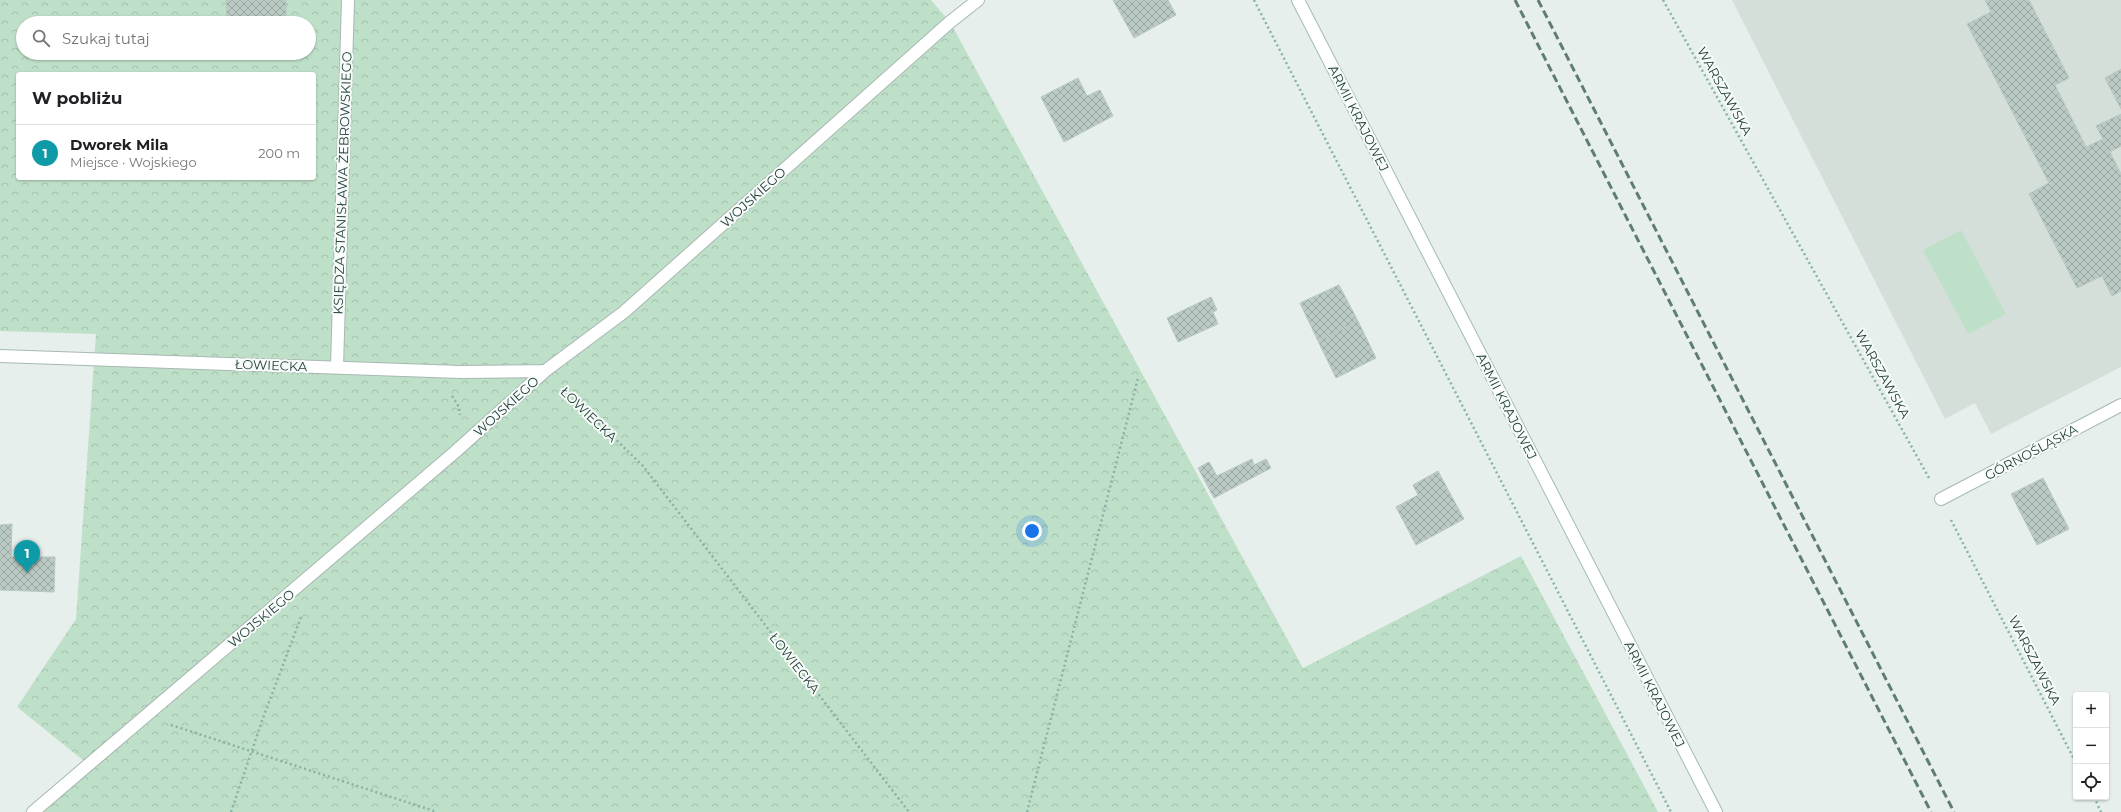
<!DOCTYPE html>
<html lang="pl">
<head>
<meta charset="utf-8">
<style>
  :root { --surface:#fff; --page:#f6f6f6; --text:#202124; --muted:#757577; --line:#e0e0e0; --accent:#2563eb }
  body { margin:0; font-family:Montserrat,sans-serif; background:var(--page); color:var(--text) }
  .controls { position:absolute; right:12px; bottom:12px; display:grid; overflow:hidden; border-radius:4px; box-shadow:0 1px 3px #0004 }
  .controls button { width:36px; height:36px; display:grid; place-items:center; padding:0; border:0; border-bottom:1px solid var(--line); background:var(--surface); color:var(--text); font:20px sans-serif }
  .you { position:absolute; left:1032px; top:531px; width:14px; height:14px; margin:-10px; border:3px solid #fff; border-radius:50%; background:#1a73e8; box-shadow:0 0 0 6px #1a73e833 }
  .badge { display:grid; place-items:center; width:26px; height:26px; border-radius:50%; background:var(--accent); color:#fff; font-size:13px; font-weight:700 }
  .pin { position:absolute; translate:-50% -33px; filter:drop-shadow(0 1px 2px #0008) }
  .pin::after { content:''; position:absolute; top:21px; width:14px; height:12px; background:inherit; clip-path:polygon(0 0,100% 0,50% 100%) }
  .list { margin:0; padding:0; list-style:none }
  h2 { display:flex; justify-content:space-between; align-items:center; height:52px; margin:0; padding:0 16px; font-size:17px }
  h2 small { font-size:13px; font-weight:400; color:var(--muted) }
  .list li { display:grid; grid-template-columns:26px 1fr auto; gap:12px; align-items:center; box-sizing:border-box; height:56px; padding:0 16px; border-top:1px solid var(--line) }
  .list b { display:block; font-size:15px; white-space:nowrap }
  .list p { margin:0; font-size:13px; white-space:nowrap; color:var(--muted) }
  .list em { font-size:13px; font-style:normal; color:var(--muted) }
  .icon { flex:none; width:22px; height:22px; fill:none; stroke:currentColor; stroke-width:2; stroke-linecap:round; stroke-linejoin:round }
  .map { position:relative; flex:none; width:2121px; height:812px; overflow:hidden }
  .search { position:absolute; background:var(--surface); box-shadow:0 1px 3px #0004; left:16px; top:16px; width:300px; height:44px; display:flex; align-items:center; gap:10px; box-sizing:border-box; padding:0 14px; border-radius:22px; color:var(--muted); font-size:15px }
  .panel { position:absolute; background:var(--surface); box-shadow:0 1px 3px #0004; left:16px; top:72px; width:300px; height:108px; border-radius:4px }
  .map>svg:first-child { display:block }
  .built { fill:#d4dfda }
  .forest { fill:url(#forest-crowns); fill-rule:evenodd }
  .park { fill:#bfe0c8 }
  .building { fill:url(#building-cross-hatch); stroke:#b8c9c2 }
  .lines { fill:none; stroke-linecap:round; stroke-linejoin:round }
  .lane-casing { stroke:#a8b8b2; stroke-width:14 }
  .street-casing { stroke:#a8b8b2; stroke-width:14 }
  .secondary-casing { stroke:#a4bbb3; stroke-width:14 }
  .path { stroke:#86b3a5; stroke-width:2.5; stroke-dasharray:2 3; stroke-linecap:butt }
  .lane { stroke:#fff; stroke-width:12 }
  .street { stroke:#fff; stroke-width:12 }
  .secondary { stroke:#fff; stroke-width:12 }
  .rail { stroke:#5f7d75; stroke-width:3; stroke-dasharray:8 4; stroke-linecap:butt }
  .labels { text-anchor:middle; stroke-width:4; stroke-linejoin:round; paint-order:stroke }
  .street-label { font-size:13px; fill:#24423a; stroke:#f7fbf9 }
</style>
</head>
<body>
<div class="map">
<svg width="2121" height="812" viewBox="0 0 2121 812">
  <defs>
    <pattern id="forest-crowns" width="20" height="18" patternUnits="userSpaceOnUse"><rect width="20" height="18" fill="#bfe0c8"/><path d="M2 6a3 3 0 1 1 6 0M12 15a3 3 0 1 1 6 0" fill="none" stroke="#a4c1ad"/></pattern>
    <pattern id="building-cross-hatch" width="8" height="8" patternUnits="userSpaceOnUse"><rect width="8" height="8" fill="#bbcac4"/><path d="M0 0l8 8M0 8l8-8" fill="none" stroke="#98a6a0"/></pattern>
  </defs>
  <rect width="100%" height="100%" fill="#e6efeb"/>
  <!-- built -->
  <path class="built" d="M1732,0h389v367l-130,67 -16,-31 -30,16z"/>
  <!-- forest -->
  <path class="forest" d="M0,0h931l19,22 353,646 218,-112 137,256h-1625l56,-47 -72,-58 59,-88 20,-285 -96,-3zM23,23h286v30h-286zM18,74h296v104h-296z"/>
  <!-- park -->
  <path class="park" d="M1961,230l45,84 -38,20 -45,-84z"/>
  <!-- building -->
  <path class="building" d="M226,0h60v19l-59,2z
    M1113,0h55l8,15 -42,23z
    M1985,0h44l40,78 -14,7 31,62 17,-8 -7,-13 25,-12v32l-11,6 11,22v117l-9,5 -10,-20 -25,12 -48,-94 20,-11 -82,-159 24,-12z
    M2121,69v40l-16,-31z
    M1078,78l9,18 13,-6 13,26 -49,26 -23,-45z
    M1339,285l19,36 -40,20 -18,-38z
    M1211,297l6,13 -4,2 5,12 -40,18 -11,-24z
    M1358,321l18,37 -40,20 -18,-37z
    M1252,459l2,6 12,-6 5,9 -57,30 -16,-30 11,-6 8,14z
    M1438,471l26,48 -48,26 -20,-38 22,-12 -5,-10z
    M2043,478l26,51 -32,16 -26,-51z
    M12,524l-1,33h44l-1,35 -54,-2v-65z"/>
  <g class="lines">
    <defs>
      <path id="lane" d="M337,367l11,-367"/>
      <path id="street" d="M0,356l460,16 85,-1
        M1941,499l180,-94
        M33,812l422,-360 90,-81 79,-59 326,-290 28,-22"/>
      <path id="secondary" d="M1298,0l418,812"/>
    </defs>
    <!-- lane casing -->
    <use href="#lane" class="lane-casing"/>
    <!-- street casing -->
    <use href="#street" class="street-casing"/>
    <!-- secondary casing -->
    <use href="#secondary" class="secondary-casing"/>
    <!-- path -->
    <path class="path" d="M1254,0l417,812
      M1663,0l266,478
      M563,388l80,78 266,346
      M452,396l7,11 1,8
      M1951,520l125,243
      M171,725l266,87
      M2094,797l7,15
      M231,812l32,-94 38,-101
      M1027,812l111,-434"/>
    <!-- lane -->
    <use href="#lane" class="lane"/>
    <!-- street -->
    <use href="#street" class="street"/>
    <!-- secondary -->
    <use href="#secondary" class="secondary"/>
    <!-- rail -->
    <path class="rail" d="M1515,0l416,812
      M1538,0l416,812"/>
  </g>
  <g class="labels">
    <!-- street labels -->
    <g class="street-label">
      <text transform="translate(1725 91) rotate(61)" y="5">WARSZAWSKA</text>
      <text transform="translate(1359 118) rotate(63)" y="5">ARMII KRAJOWEJ</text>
      <text transform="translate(342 183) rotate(-88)" y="5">KSIĘDZA STANISŁAWA ŻEBROWSKIEGO</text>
      <text transform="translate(753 197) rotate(-42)" y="5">WOJSKIEGO</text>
      <text transform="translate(271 365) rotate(2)" y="5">ŁOWIECKA</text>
      <text transform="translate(1883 374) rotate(61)" y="5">WARSZAWSKA</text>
      <text transform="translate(506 406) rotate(-42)" y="5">WOJSKIEGO</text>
      <text transform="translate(1507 406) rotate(63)" y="5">ARMII KRAJOWEJ</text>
      <text transform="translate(589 414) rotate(44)" y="5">ŁOWIECKA</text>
      <text transform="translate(2031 452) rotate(-28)" y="5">GÓRNOŚLĄSKA</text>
      <text transform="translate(261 618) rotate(-40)" y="5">WOJSKIEGO</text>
      <text transform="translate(2035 660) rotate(63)" y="5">WARSZAWSKA</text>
      <text transform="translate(795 663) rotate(52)" y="5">ŁOWIECKA</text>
      <text transform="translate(1655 694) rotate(63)" y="5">ARMII KRAJOWEJ</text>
    </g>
  </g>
</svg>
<div class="controls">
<button>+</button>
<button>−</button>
<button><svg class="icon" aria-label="locate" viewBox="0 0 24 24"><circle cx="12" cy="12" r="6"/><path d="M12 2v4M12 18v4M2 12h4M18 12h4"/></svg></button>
</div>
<div class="you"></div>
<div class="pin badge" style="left:27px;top:573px;background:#0f9aa8">1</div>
<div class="search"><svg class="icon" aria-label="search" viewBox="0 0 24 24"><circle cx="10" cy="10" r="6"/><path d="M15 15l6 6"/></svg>Szukaj tutaj</div>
<section class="panel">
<h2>W pobliżu<small></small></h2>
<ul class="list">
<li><span class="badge" style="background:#0f9aa8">1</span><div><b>Dworek Mila</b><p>Miejsce · Wojskiego</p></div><em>200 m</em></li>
</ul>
</section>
</div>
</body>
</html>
